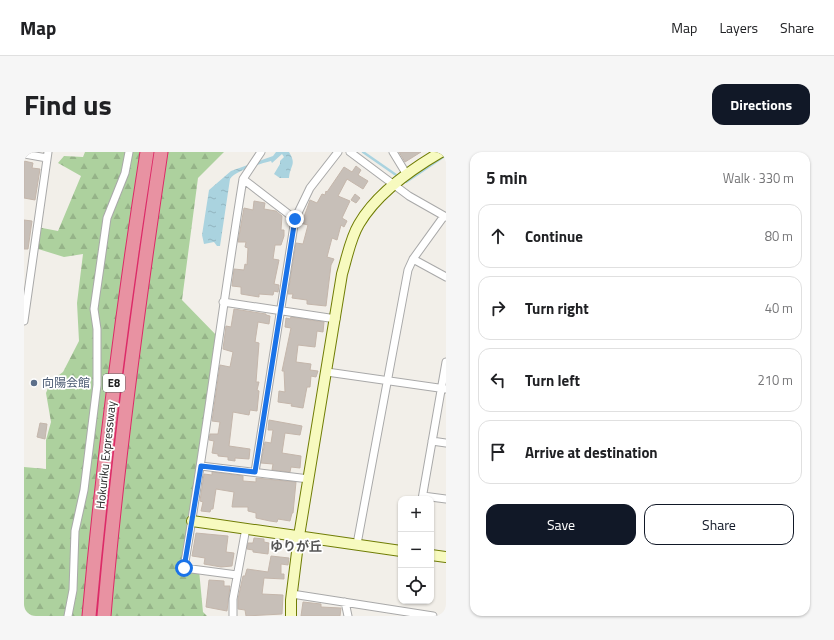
<!DOCTYPE html>
<html lang="en">
<head>
<meta charset="utf-8">
<style>
  :root { --surface:#fff; --page:#f6f6f6; --text:#202124; --muted:#757577; --line:#e0e0e0; --accent:#111827 }
  body { margin:0; font-family:"Titillium Web","Noto Sans JP",sans-serif; background:var(--page); color:var(--text) }
  .controls { position:absolute; right:12px; bottom:12px; display:grid; overflow:hidden; border-radius:8px; box-shadow:0 1px 3px #0004 }
  .controls button { width:36px; height:36px; display:grid; place-items:center; padding:0; border:0; border-bottom:1px solid var(--line); background:var(--surface); color:var(--text); font:20px sans-serif }
  .stop { position:absolute; width:12px; height:12px; margin:-9px; border:3px solid #1a73e8; border-radius:50%; background:#fff }
  .stop.end { background:#1a73e8; border-color:#fff; box-shadow:0 1px 4px #0008 }
  .list { margin:0; padding:0; list-style:none }
  h2 { display:flex; justify-content:space-between; align-items:center; height:52px; margin:0; padding:0 16px; font-size:17px }
  h2 small { font-size:13px; font-weight:400; color:var(--muted) }
  .list li { display:grid; grid-template-columns:26px 1fr auto; gap:12px; align-items:center; box-sizing:border-box; height:64px; margin:0 8px 8px; padding:0 8px; border:1px solid var(--line); border-radius:12px }
  .list b { display:block; font-size:15px; white-space:nowrap }
  .list em { font-size:13px; font-style:normal; color:var(--muted) }
  .actions { display:flex; gap:8px; padding:12px 16px }
  .actions a { flex:1; padding:9px 0; border:1px solid var(--accent); border-radius:12px; text-align:center; font-size:14px; color:var(--accent) }
  .actions .main { background:var(--accent); color:#fff }
  .icon { flex:none; width:22px; height:22px; fill:none; stroke:currentColor; stroke-width:2; stroke-linecap:round; stroke-linejoin:round }
  .map { position:relative; flex:none; width:422px; height:464px; overflow:hidden; border-radius:12px }
  header { display:flex; align-items:center; gap:24px; box-sizing:border-box; height:56px; padding:0 20px; background:var(--surface); border-bottom:1px solid var(--line) }
  header strong { font-size:19px }
  nav { display:flex; gap:22px; margin-inline-start:auto; font-size:14px }
  .intro { display:flex; align-items:center; justify-content:space-between; box-sizing:border-box; height:96px; padding:0 24px }
  h1 { margin:0; font-size:28px }
  .button { padding:10px 18px; border-radius:12px; background:var(--accent); color:#fff; font-size:14px; font-weight:700 }
  main { display:flex; gap:24px; padding:0 24px }
  aside { flex:1; background:var(--surface); border-radius:12px; box-shadow:0 1px 3px #0004 }
  .map>svg:first-child { display:block }
  .forest { fill:url(#forest-firs) }
  .water { fill:url(#water-ripples) }
  .lines { fill:none; stroke-linecap:round; stroke-linejoin:round }
  .stream { stroke:#aad3df; stroke-width:2.5 }
  .building { fill:#c7bfb8; stroke:#c4b6ab }
  .street-casing { stroke:#a9a9a9; stroke-width:9 }
  .secondary-casing { stroke:#707d05; stroke-width:12 }
  .highway-casing { stroke:#dc2a67; stroke-width:15 }
  .street { stroke:#fff; stroke-width:7 }
  .secondary { stroke:#f7fabf; stroke-width:10 }
  .highway { stroke:#e892a2; stroke-width:13 }
  .route { stroke:#1a73e8; stroke-width:5 }
  .service-dot { fill:#5c6f8a; stroke:#fff; stroke-width:1.5 }
  .labels { text-anchor:middle; stroke-width:3.5; stroke-linejoin:round; paint-order:stroke }
  .shield { fill:#fff; stroke:#646464; stroke-width:1 }
  .shield-label { font-size:11px; font-weight:bold; fill:#222 }
  .service-label { font-size:12px; fill:#4e5e75; stroke:#fff; text-anchor:start }
  .street-label { font-size:12px; fill:#222; stroke:#fff }
  .neighbourhood-label { font-size:13px; font-weight:bold; fill:#555; stroke:#fff }
</style>
</head>
<body>
<header>
<strong>Map</strong>
<nav><a>Map</a><a>Layers</a><a>Share</a></nav>
</header>
<div class="intro"><h1>Find us</h1><a class="button">Directions</a></div>
<main>
<div class="map">
<svg width="422" height="464" viewBox="0 0 422 464">
  <defs>
    <pattern id="forest-firs" width="22" height="20" patternUnits="userSpaceOnUse"><rect width="22" height="20" fill="#add19e"/><path d="M5 1l3.5 6h-7zM16 11l3.5 6h-7z" fill="#95b388"/></pattern>
    <pattern id="water-ripples" width="26" height="14" patternUnits="userSpaceOnUse"><rect width="26" height="14" fill="#aad3df"/><path d="M2 4q2-2 4 0t4 0M15 11q2-2 4 0t4 0" fill="none" stroke="#92b5bf"/></pattern>
  </defs>
  <rect width="100%" height="100%" fill="#f2efe9"/>
  <!-- forest -->
  <path class="forest" d="M61,0h139l-26,26 -16,122 36,37 -34,231 15,2 4,42 4,4h-183v-149l22,2v-29l5,-18 -5,-29 5,-12 12,-9 16,-31 -2,-38 6,-49 -19,3 -29,-9 2,-21 21,4 23,-55 -23,-13 6,-7 19,1z"/>
  <!-- water -->
  <path class="water" d="M252,0h13c8,13 1,13 0,26h-9l-6,-4 6,-10v-3l4,-4 -2,-3 -10,9 -1,-2c-11,3 -35,9 -41,18l-10,67h-3l-3,-4 -10,2 -2,-9 7,-45 22,-19 42,-15z"/>
  <g class="lines">
    <!-- stream -->
    <path class="stream" d="M339,0l36,25
      M379,28l3,2 40,-27"/>
  </g>
  <!-- building -->
  <path class="building" d="M375,0h22l-16,10z
    M0,9l9,2 -1,5 8,1 -5,31 -11,-2z
    M332,14l5,4 -3,5 10,6 -5,8 -16,-10 -9,17 12,5 -8,17 5,3 -3,6 -3,-2 -4,15 -5,-2 -5,19 7,2 -3,6 -5,41 -19,-2v-4l-15,-2 1,-4h-5l8,-51 7,1 5,-19 -8,-2 2,-6h2l6,-17 7,3 5,-9 3,1 1,-4 1,1 17,-25 8,5z
    M331,42l5,4 -4,5 -5,-3z
    M230,49l11,2 -1,6 12,2 6,5 -1,14h3v6l-3,9h-6l-2,14 6,1 -5,24 5,1 -1,7 -4,-1 -1,4 -14,-1v3l-18,-3v-7l-9,-1 2,-17 10,1 1,-6 2,1 1,-17 -3,-1 1,-5h-8l6,-34 9,2z
    M0,68l8,1 -4,28h-4z
    M210,157l32,5v1l4,1 -1,8 -11,-2 -3,20 4,1 -3,39h3l-2,8 2,1 -2,20 -7,-1 -1,5 -16,-3 -4,34 21,3 -1,10 -14,-1v3l-7,-1v-3l-10,-1v-2l-6,-1 2,-12 -5,-1 1,-6h8l2,-12 -8,-1 8,-56 10,2 3,-15 -10,-3 3,-23 5,1z
    M267,165l33,5 -1,10 -6,-1 -2,16 -17,-2 -2,17 15,2 -1,6 8,1 -2,6 -5,-1 -1,11h-3l-1,5 -3,16 -12,-2 1,-2 -14,-2 1,-11 6,1 -1,-21h-2l9,-43 -6,-1 1,-9 4,1z
    M245,268l33,6 -2,9 -15,-2 -3,20 19,3 -1,12 -9,-1 -1,5 -18,-2 1,-6 -12,-1 4,-21 6,1 2,-13h-5z
    M16,271l7,1 -2,15 -8,-2z
    M188,320l31,4v5l13,1v-4l40,4 -3,31h-1l-2,8 -12,-2 -1,3 -7,-1 -14,-3v-5l-8,-2v-4h-16l2,-15 -18,-3 -3,20h-2l-1,3 -9,-1 2,-9 -3,-1 4,-27 8,1z
    M172,381l32,3 -2,16 8,1 -2,13 -11,1 -17,-3 1,-6 -13,-2z
    M230,386l10,1v3l5,1 -1,11 -15,-2v-2l-6,-1 1,-6h5z
    M247,404l18,2 -1,7 -7,-1v10h3v5l-20,-1 -2,16 21,1 -1,19 -36,2 -1,-6 -7,-1v-10l5,-23h2l2,-7 21,3z
    M185,428l15,1v5h6l-3,25 -21,-4z
    M279,450l18,2v3l20,1 -1,8h-39z"/>
  <g class="lines">
    <defs>
      <path id="street" d="M326,0l59,44 37,21
        M369,0l14,23
        M0,2l23,4
        M219,27l18,-27
        M389,107l33,18
        M199,150l113,17
        M0,169l24,-169
        M303,220l119,17
        M408,289l14,2
        M177,314l108,13
        M231,320l40,-253 15,-31 28,-36
        M399,344l23,3
        M398,347l24,-137
        M333,392l51,-274 5,-11 31,-43
        M213,423l-53,-7c22,-130 38,-260 59,-389l52,40
        M268,442l141,22
        M321,450l3,14
        M44,464l5,-26 2,-59 9,-41 13,-105v-56l-3,-20 13,-91 18,-45 4,-21
        M209,464v-17l13,-71"/>
      <path id="secondary" d="M168,369l209,30
        M407,403l15,2
        M267,464v-16l8,-64 43,-262c5,-16 8,-35 17,-50 18,-31 51,-54 82,-72"/>
      <path id="highway" d="M65,464c14,-155 34,-310 58,-464
        M80,464c13,-155 34,-310 57,-464"/>
    </defs>
    <!-- street casing -->
    <use href="#street" class="street-casing"/>
    <!-- secondary casing -->
    <use href="#secondary" class="secondary-casing"/>
    <!-- highway casing -->
    <use href="#highway" class="highway-casing"/>
    <!-- street -->
    <use href="#street" class="street"/>
    <!-- secondary -->
    <use href="#secondary" class="secondary"/>
    <!-- highway -->
    <use href="#highway" class="highway"/>
  </g>
  <g class="lines">
    <!-- route -->
    <path class="route" d="M160,416l17,-102 54,6 40,-253"/>
  </g>
  <!-- markers -->
  <circle class="service-dot" cx="10" cy="231" r="4"/>
  <g class="labels">
    <!-- shield labels -->
    <rect class="shield" x="79" y="222" width="22" height="18" rx="3"/>
    <g class="shield-label">
      <text x="90" y="235">E8</text>
    </g>
    <!-- service labels -->
    <g class="service-label">
      <text x="18" y="235">向陽会館</text>
    </g>
    <!-- street labels -->
    <g class="street-label">
      <text transform="translate(82 303) rotate(-84)" y="4">Hokuriku Expressway</text>
    </g>
    <!-- neighbourhood labels -->
    <g class="neighbourhood-label">
      <text x="272" y="399">ゆりが丘</text>
    </g>
  </g>
</svg>
<div class="controls">
<button>+</button>
<button>−</button>
<button><svg class="icon" aria-label="locate" viewBox="0 0 24 24"><circle cx="12" cy="12" r="6"/><path d="M12 2v4M12 18v4M2 12h4M18 12h4"/></svg></button>
</div>
<div class="stop" style="left:160px;top:416px"></div>
<div class="stop end" style="left:271px;top:67px"></div>
</div>
<aside>
<h2>5 min<small>Walk · 330 m</small></h2>
<ul class="list">
<li><svg class="icon" aria-label="ahead" viewBox="0 0 24 24"><path d="M12 20V5M6 11l6-6 6 6"/></svg><div><b>Continue</b></div><em>80 m</em></li>
<li><svg class="icon" aria-label="right" viewBox="0 0 24 24"><path d="M7 20v-9h11M14 6l5 5-5 5"/></svg><div><b>Turn right</b></div><em>40 m</em></li>
<li><svg class="icon" aria-label="left" viewBox="0 0 24 24"><path d="M17 20v-9H6M10 6l-5 5 5 5"/></svg><div><b>Turn left</b></div><em>210 m</em></li>
<li><svg class="icon" aria-label="arrive" viewBox="0 0 24 24"><path d="M6 21V4h12l-3 4 3 4H6"/></svg><div><b>Arrive at destination</b></div></li>
</ul>
<div class="actions"><a class="main">Save</a><a>Share</a></div>
</aside>
</main>
</body>
</html>
